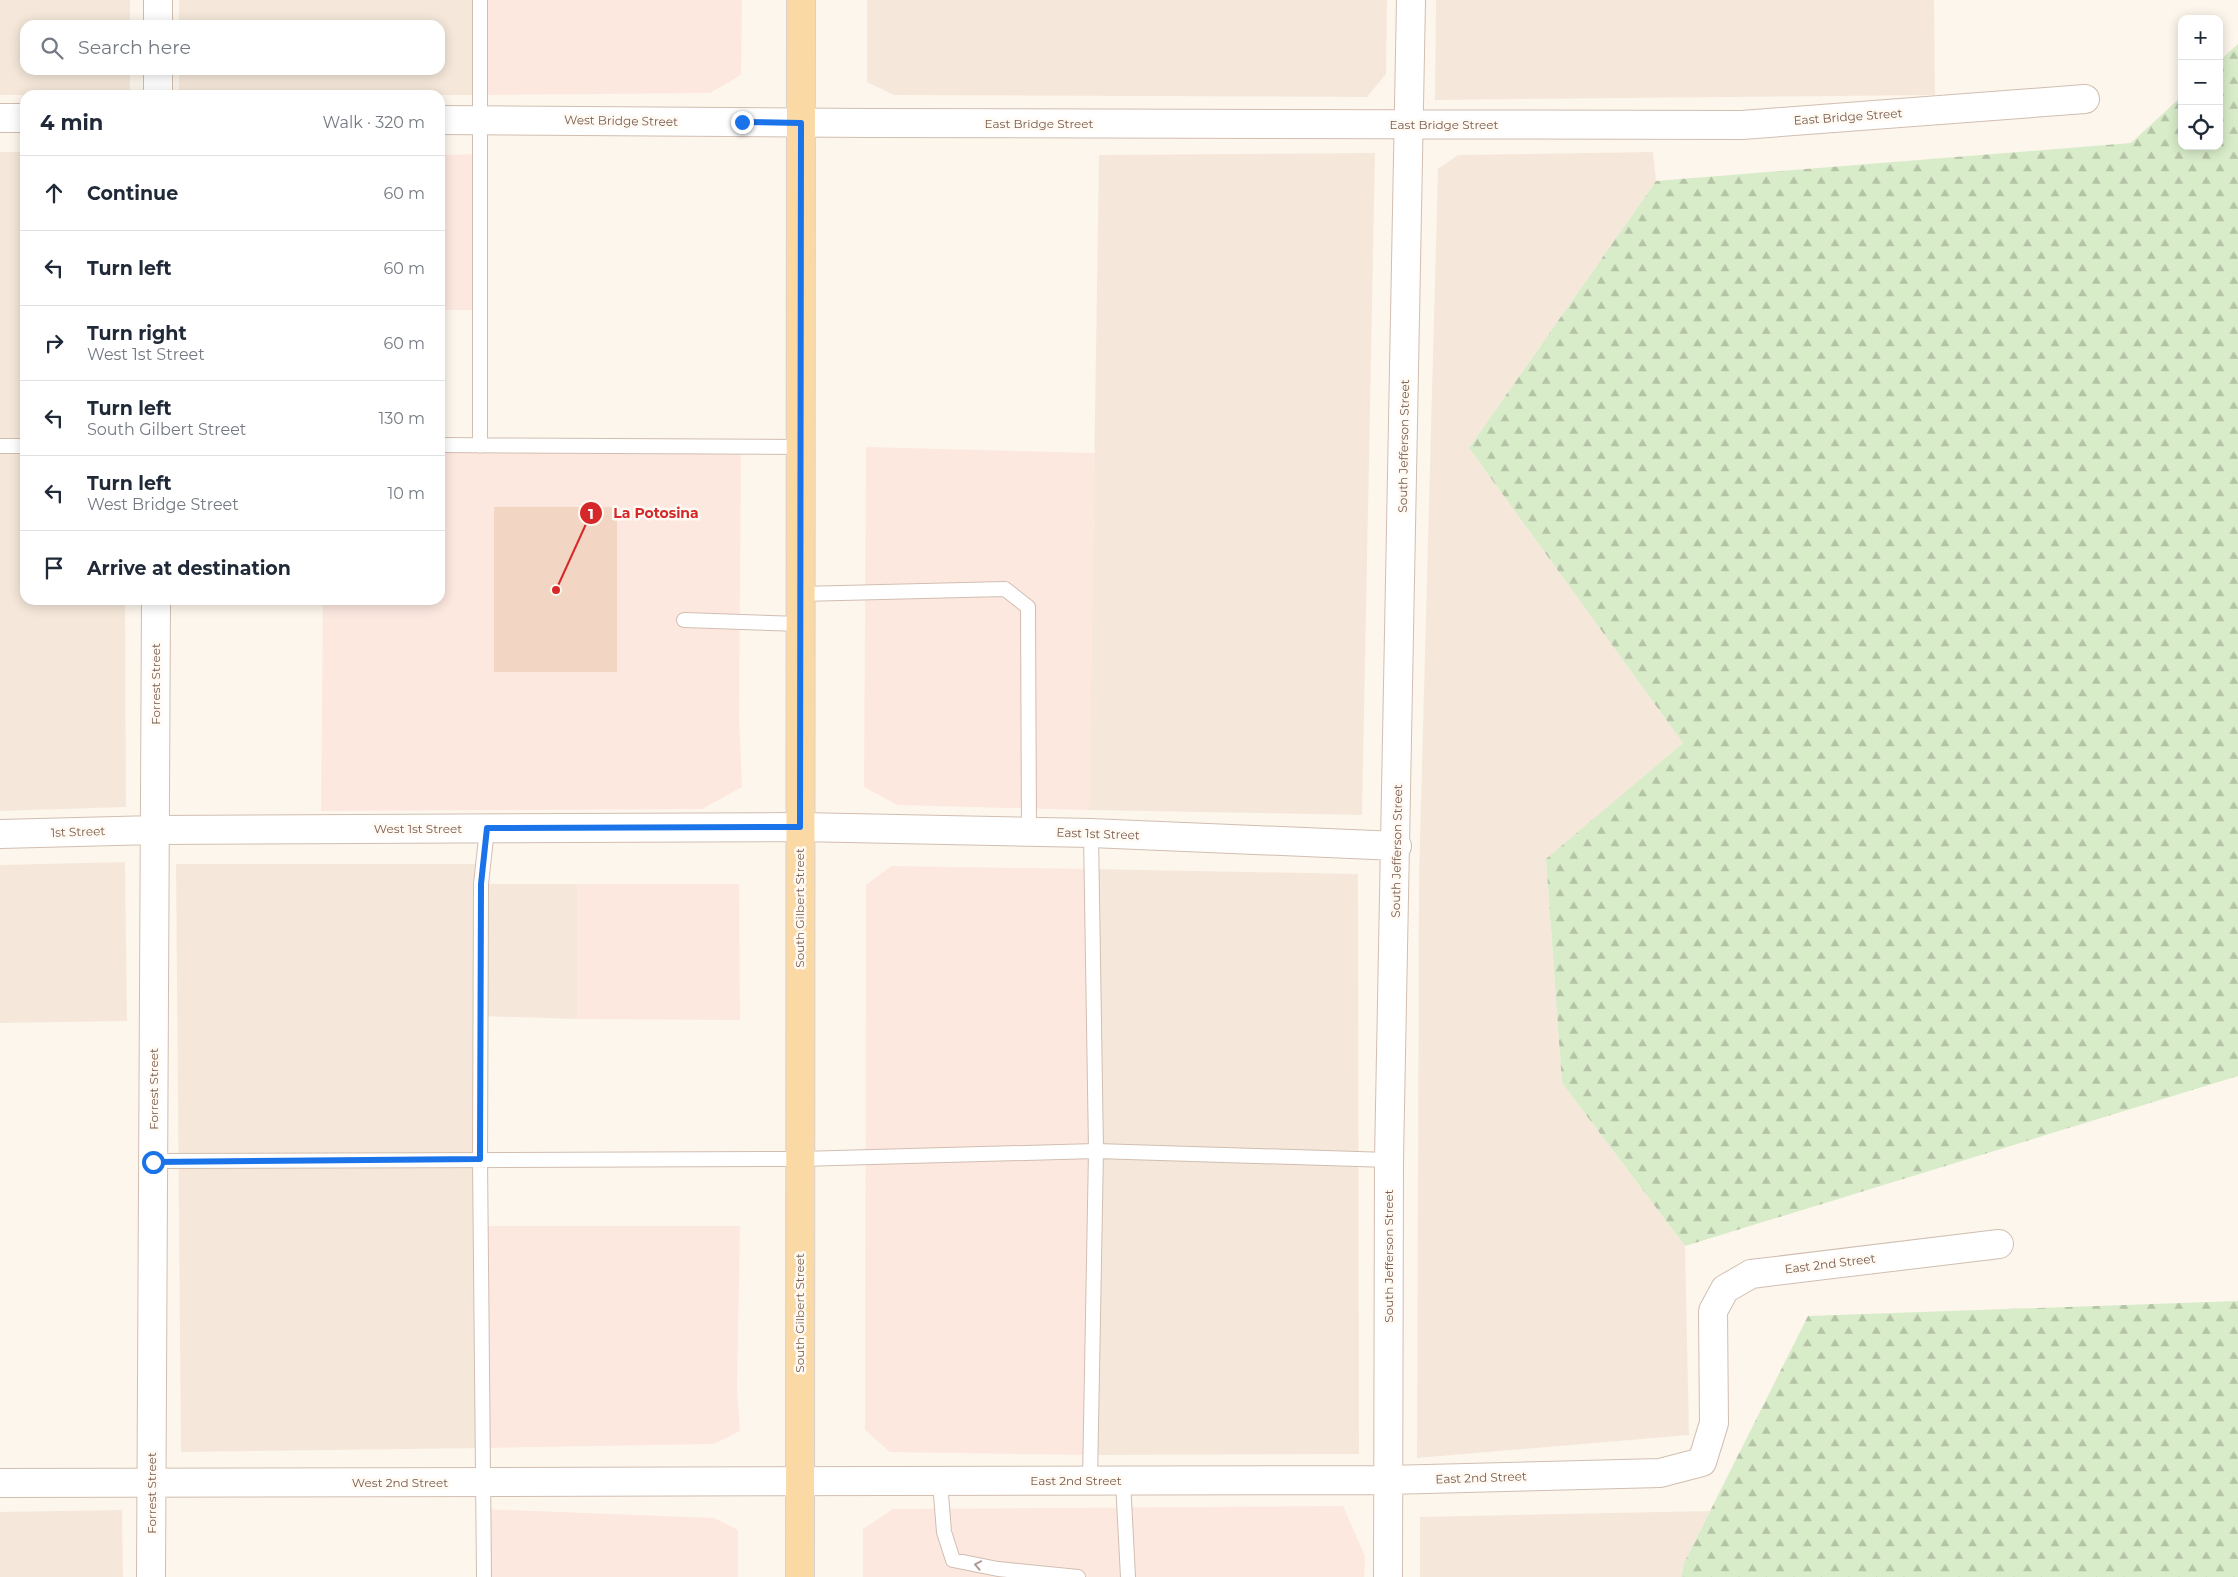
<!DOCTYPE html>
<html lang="en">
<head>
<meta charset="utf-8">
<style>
  :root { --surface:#fff; --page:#f2f2f3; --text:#1f2937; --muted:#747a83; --line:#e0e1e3 }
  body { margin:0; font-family:Montserrat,sans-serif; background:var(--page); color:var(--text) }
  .controls { position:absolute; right:15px; top:15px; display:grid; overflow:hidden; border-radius:10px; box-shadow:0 2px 12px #0003 }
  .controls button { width:45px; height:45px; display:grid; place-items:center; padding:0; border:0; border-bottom:1px solid var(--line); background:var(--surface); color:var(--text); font:25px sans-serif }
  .stop { position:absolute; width:15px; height:15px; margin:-11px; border:4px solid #1a73e8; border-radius:50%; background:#fff }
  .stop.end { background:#1a73e8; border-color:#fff; box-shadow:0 1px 5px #0008 }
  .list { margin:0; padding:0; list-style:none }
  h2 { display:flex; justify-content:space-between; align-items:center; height:65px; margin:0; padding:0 20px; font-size:21px }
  h2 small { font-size:16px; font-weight:400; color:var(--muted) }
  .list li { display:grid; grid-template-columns:32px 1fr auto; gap:15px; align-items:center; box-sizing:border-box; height:75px; padding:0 20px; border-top:1px solid var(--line) }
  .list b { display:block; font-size:19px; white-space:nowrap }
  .list p { margin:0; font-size:16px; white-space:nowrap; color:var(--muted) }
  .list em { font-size:16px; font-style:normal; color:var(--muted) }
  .icon { flex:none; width:28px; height:28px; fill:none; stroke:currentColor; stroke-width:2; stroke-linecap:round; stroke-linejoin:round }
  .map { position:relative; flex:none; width:2238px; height:1577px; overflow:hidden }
  .search { position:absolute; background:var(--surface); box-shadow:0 2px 12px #0003; left:20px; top:20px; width:425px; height:55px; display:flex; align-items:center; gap:12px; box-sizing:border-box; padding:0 18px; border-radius:15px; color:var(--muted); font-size:19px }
  .panel { position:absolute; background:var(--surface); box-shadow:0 2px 12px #0003; left:20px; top:90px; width:425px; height:515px; border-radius:15px }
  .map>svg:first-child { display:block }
  .residential { fill:#f5e8da }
  .commercial { fill:#fde8e0 }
  .forest { fill:url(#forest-firs) }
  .building { fill:#f3d5c3 }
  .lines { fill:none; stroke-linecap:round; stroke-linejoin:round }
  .lane-casing { stroke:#d1beb0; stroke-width:16 }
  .street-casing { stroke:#d1beb0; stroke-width:30 }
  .primary-casing { stroke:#dad1cd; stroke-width:30 }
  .lane { stroke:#fff; stroke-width:14 }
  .street { stroke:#fff; stroke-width:28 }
  .primary { stroke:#fbd9a5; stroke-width:28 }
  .oneway { stroke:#af9d94 }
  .route { stroke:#1a73e8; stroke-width:6 }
  .labels { text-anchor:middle; stroke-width:5; stroke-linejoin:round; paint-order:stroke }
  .street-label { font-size:12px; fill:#7a5c4d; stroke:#fffaf3 }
  .leader { fill:none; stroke:#d62828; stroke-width:2 }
  .callout-dot { fill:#d62828; stroke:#fffaf3; stroke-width:2 }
  .mark-label { font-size:15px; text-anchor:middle; font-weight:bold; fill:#fff }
  .callout-label { font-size:14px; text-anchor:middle; font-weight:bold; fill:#d62828; stroke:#fffaf3; stroke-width:5; stroke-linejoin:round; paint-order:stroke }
</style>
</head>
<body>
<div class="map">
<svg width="2238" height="1577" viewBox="0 0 2238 1577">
  <defs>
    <pattern id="forest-firs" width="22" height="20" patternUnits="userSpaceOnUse" patternTransform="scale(1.25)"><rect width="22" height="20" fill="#d8ecc9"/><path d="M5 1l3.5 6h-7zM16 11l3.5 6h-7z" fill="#b4c2a5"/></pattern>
  </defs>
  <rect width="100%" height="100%" fill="#fdf6ec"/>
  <!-- residential -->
  <path class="residential" d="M0,0h130v25h-105v45h105v25h-130z
    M179,0h301l1,95h-302v-25h261v-45h-261z
    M867,0h520l-1,74 -19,23 -473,-2 -27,-13z
    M1436,0h498l1,95 -500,5z
    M0,152h25v448h100l1,207 -126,4z
    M1653,152l3,29 -187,267 214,295 -137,117 16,223 123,163 4,189 -272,23 2,-581 19,-708 20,-14z
    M1375,153l-13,662 -273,-5 10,-655z
    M125,862l2,159 -127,2v-158z
    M176,864h307l-2,20h96v135l-96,-3 3,432 -303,4z
    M1092,869l266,5 1,580 -269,1z
    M122,1510l1,67h-123v-65z
    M1710,1511l-26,52 -3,14h-261v-60z"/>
  <!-- commercial -->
  <path class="commercial" d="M480,0h262l-1,75 -31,18 -229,2z
    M481,154l-1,156h-40v-155z
    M440,445l301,1 -2,270 3,71 -40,22 -381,2 2,-211h117z
    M866,447l229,6 -6,357 -192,-5 -33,-18z
    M891,866l201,3 -2,586 -200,-3 -25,-22 1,-545z
    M577,884h162l1,136 -163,-1z
    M480,1226h260l-3,163 3,42 -26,13 -230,4z
    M1343,1506l22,50 -1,21h-501v-48l30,-20z
    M484,1509l230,9 24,12v47h-254z"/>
  <!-- forest -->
  <path class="forest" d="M2238,44v1032l-553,170 -123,-163 -16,-224 137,-116 -214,-295 187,-267 475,-38 51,-47v50h37v-85z
    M2238,1301v276h-557l3,-14 124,-247z"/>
  <!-- building -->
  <path class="building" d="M494,507h123v165h-123z"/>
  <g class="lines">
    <defs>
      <path id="lane" d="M440,445l362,2
        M0,446h25
        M480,446v-446
        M800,594l205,-5 23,18 1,225
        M684,620l116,4
        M153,1161l647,-2 296,-8 293,9
        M1090,1481l6,-330 -5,-318
        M1123,1481l5,96
        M940,1482l4,50 9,28 45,9 80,8
        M484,1577l-4,-418 1,-275 6,-55"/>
      <path id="street" d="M158,0v25
        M158,70v25
        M0,118h25
        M440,120l428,3 874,2 343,-26
        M0,834l155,-4 645,-3 291,6 306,13
        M0,1483l1387,-3 273,-7 42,-11 12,-39 -1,-112 12,-22 26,-15 248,-30
        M151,1577l5,-977
        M1388,1577l1,-417 22,-1160"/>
      <path id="primary" d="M800,1577l1,-1577"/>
    </defs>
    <!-- lane casing -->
    <use href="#lane" class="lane-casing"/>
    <!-- street casing -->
    <use href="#street" class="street-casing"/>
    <!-- primary casing -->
    <use href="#primary" class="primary-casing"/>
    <!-- lane -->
    <use href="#lane" class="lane"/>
    <!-- street -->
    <use href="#street" class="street"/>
    <!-- primary -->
    <use href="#primary" class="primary"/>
  </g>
  <!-- one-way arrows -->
  <defs><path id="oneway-chevron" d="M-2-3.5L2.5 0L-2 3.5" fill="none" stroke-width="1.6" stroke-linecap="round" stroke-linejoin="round" transform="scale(1.25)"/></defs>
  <use class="oneway" href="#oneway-chevron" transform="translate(978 1565) rotate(-169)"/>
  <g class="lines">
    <!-- route -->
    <path class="route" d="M153,1162l327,-3 1,-275 6,-56 313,-1 1,-704 -59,-1"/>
  </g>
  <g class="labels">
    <!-- street labels -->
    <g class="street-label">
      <text transform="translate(1848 117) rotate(-4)" y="4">East Bridge Street</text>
      <text transform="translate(621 121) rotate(1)" y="4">West Bridge Street</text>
      <text x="1039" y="128">East Bridge Street</text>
      <text x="1444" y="129">East Bridge Street</text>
      <text transform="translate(1404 446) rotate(-89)" y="4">South Jefferson Street</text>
      <text transform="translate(156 684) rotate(-90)" y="4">Forrest Street</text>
      <text x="418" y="833">West 1st Street</text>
      <text transform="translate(78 832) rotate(-2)" y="4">1st Street</text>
      <text transform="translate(1098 834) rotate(2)" y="4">East 1st Street</text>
      <text transform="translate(1397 851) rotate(-89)" y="4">South Jefferson Street</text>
      <text transform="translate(800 908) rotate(-90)" y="4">South Gilbert Street</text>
      <text transform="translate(154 1089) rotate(-90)" y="4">Forrest Street</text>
      <text transform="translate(1389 1256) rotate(-90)" y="4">South Jefferson Street</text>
      <text transform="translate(1830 1264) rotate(-7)" y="4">East 2nd Street</text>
      <text transform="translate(800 1313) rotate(-90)" y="4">South Gilbert Street</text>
      <text transform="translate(1481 1478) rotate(-2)" y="4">East 2nd Street</text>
      <text x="1076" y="1485">East 2nd Street</text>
      <text x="400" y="1487">West 2nd Street</text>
      <text transform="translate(152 1493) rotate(-90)" y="4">Forrest Street</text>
    </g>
  </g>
  <!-- callouts -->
  <path class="leader" d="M556 590L591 513"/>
  <g class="callout-dot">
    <circle cx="556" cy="590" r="5"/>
    <circle cx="591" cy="513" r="12"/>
  </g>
  <g class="mark-label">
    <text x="591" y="519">1</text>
  </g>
  <g class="callout-label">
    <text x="656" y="518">La Potosina</text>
  </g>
</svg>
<div class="controls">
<button>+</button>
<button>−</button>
<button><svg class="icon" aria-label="locate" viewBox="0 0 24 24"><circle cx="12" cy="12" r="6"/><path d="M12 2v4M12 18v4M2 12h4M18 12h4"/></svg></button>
</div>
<div class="stop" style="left:153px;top:1162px"></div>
<div class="stop end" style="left:742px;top:122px"></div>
<div class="search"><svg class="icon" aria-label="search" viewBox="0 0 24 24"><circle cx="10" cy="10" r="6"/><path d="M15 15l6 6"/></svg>Search here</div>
<section class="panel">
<h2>4 min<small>Walk · 320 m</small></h2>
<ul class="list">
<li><svg class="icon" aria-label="ahead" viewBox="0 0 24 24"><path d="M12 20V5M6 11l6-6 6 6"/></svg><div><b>Continue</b></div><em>60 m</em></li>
<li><svg class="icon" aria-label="left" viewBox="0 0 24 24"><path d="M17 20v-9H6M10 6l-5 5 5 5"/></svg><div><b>Turn left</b></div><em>60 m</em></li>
<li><svg class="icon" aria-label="right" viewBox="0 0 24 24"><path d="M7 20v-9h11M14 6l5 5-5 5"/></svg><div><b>Turn right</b><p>West 1st Street</p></div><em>60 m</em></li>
<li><svg class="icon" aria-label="left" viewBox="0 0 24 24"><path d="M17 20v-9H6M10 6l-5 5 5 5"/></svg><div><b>Turn left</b><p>South Gilbert Street</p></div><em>130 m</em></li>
<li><svg class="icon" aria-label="left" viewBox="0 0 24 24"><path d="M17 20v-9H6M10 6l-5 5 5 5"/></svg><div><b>Turn left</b><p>West Bridge Street</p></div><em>10 m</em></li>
<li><svg class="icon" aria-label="arrive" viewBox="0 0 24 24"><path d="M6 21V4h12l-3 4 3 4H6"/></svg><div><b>Arrive at destination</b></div></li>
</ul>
</section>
</div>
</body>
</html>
